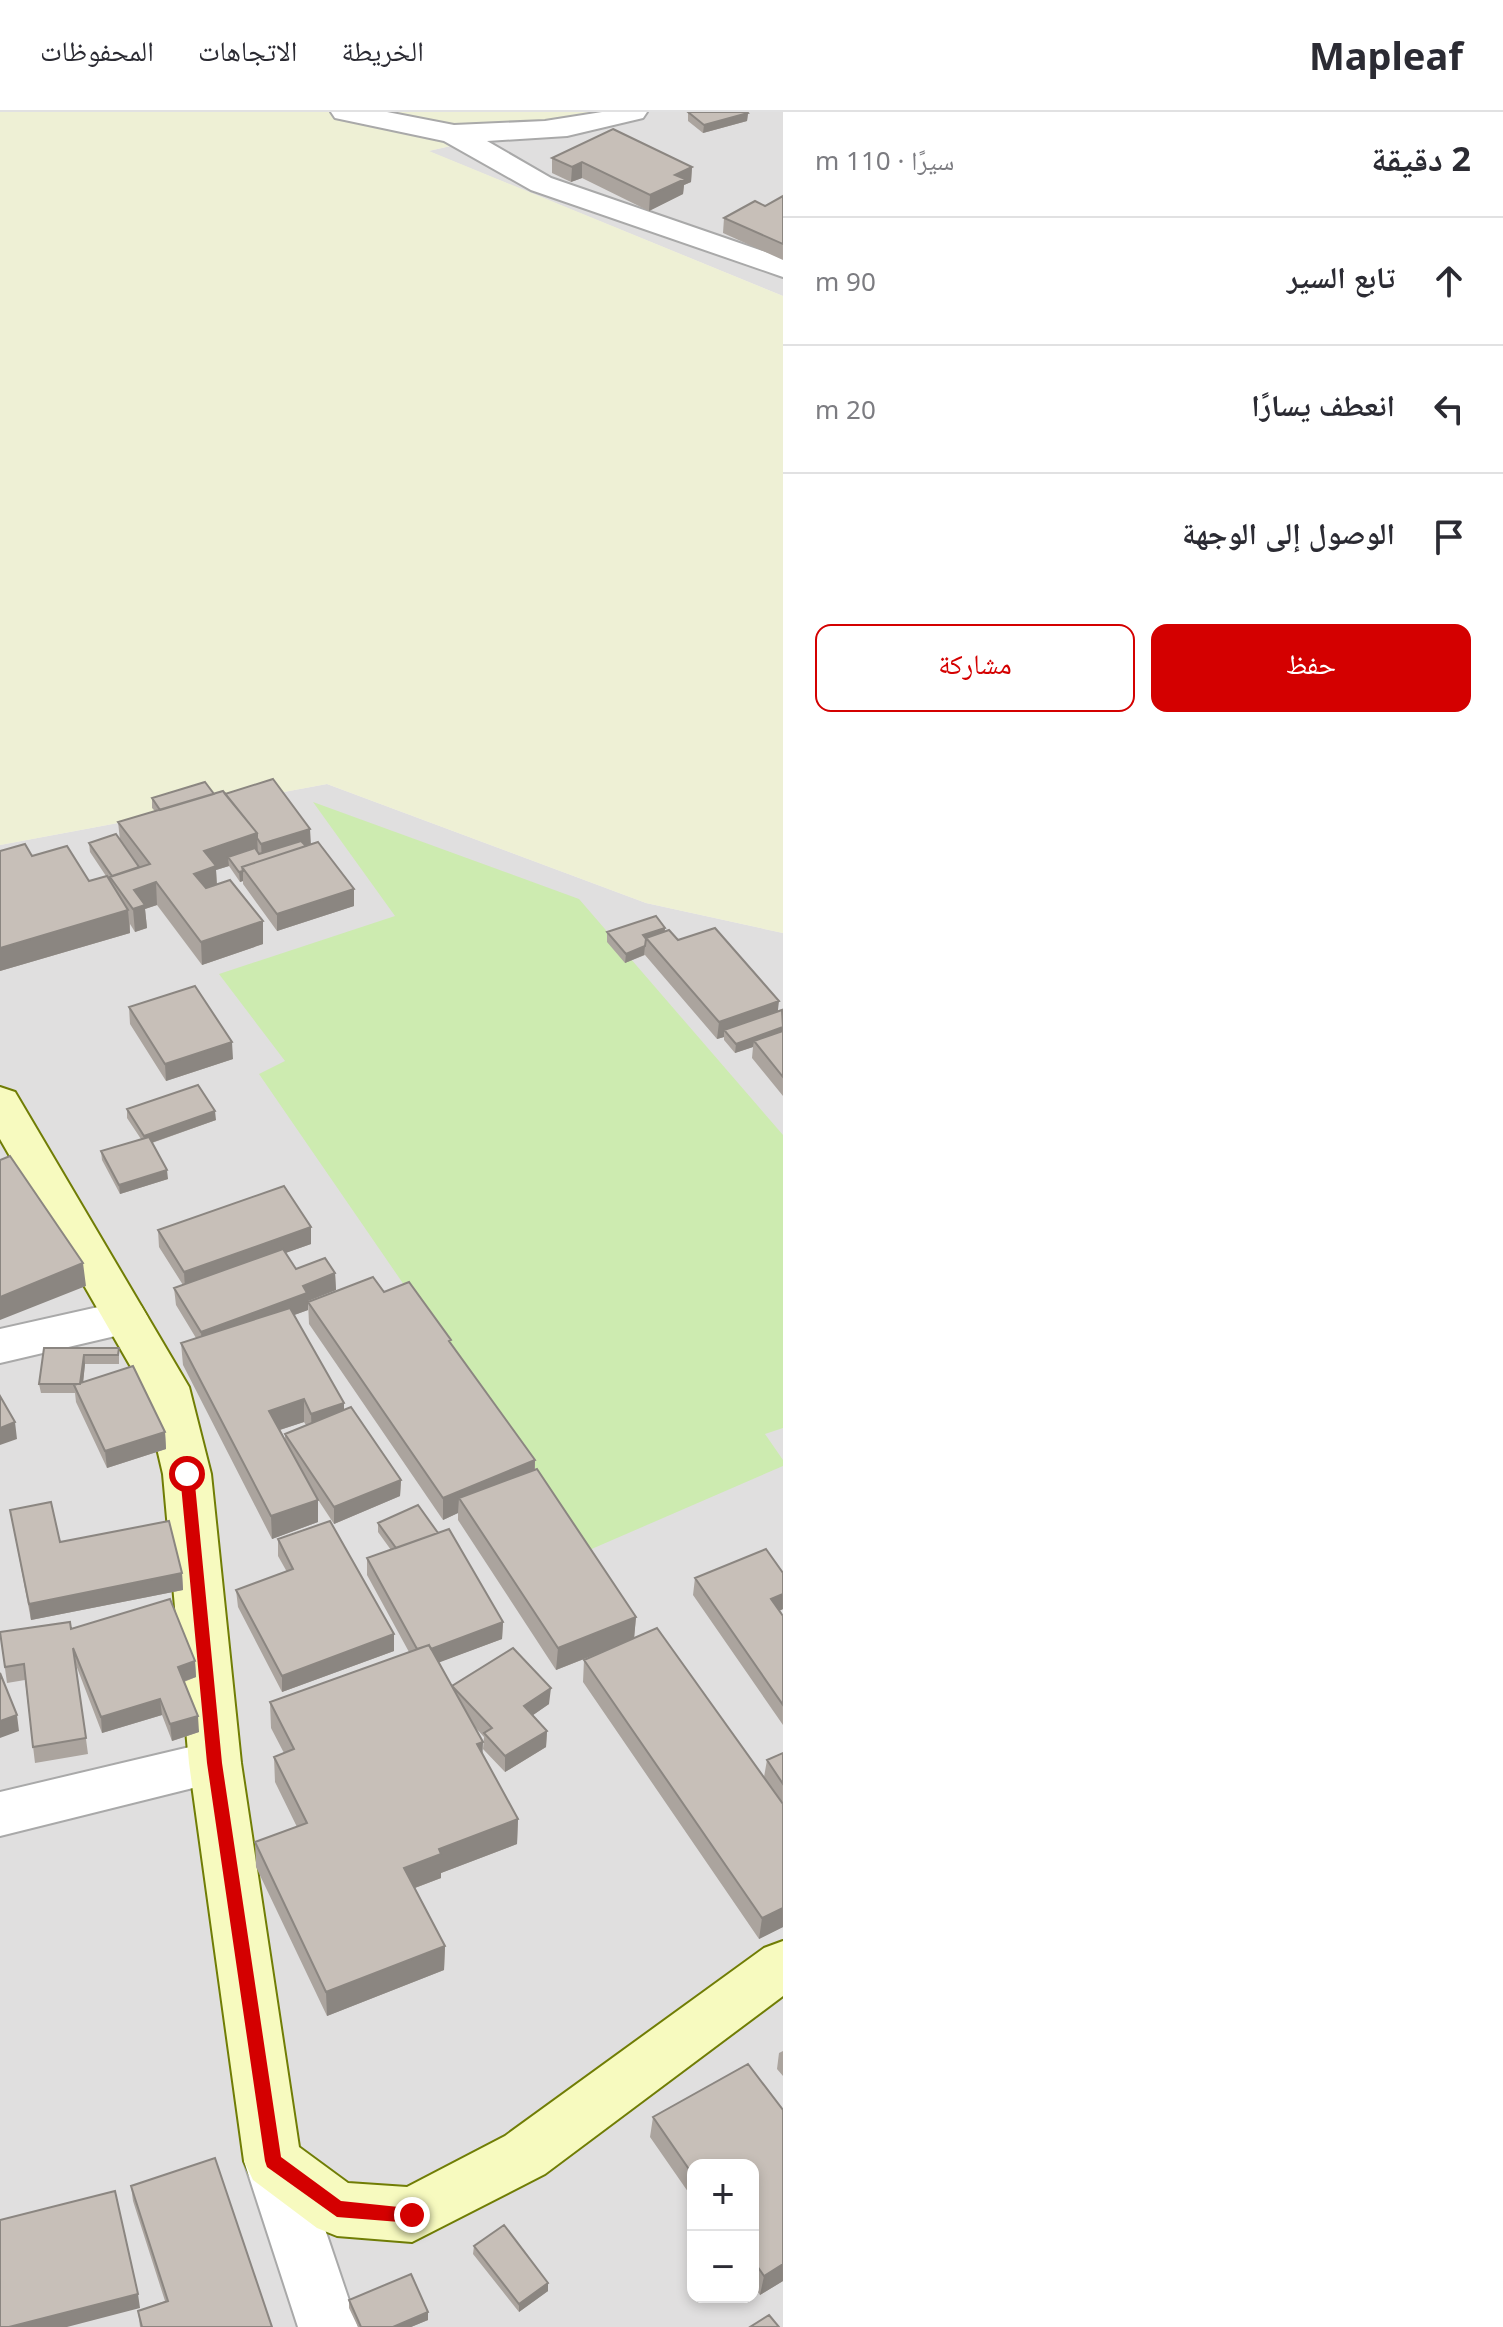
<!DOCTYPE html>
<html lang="ar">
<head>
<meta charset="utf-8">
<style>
  :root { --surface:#fff; --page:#f2f2f3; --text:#2b2b33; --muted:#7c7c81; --line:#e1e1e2; --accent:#d40000 }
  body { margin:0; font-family:"Noto Sans","Noto Naskh Arabic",sans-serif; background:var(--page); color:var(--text); direction:rtl }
  .controls { position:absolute; right:24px; bottom:24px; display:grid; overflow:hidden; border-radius:16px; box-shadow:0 4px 12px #0003 }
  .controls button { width:72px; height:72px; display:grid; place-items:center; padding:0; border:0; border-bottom:2px solid var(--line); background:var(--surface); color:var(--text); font:40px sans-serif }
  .stop { position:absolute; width:24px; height:24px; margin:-18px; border:6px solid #d40000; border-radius:50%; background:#fff }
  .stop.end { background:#d40000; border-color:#fff; box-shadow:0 2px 8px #0008 }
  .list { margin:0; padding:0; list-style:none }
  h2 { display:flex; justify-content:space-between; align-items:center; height:104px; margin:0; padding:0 32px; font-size:34px }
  h2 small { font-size:26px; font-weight:400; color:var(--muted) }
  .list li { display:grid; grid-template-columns:52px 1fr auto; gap:24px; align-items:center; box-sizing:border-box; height:128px; padding:0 32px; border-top:2px solid var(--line) }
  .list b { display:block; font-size:30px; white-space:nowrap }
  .list em { font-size:26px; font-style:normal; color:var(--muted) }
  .actions { display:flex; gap:16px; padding:24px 32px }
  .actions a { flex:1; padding:18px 0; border:2px solid var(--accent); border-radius:16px; text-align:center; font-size:28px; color:var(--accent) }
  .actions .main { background:var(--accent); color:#fff }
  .icon { flex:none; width:44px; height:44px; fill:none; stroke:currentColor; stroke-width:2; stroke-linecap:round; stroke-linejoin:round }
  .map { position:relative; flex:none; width:783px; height:2215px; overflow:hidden; direction:ltr }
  header { display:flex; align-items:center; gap:48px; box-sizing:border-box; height:112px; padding:0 40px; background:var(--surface); border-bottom:2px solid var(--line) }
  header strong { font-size:38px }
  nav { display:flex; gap:44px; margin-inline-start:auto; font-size:28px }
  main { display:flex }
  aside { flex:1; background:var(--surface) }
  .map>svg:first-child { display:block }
  .residential { fill:#e0dfdf; fill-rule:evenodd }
  .farmland { fill:#eef0d5 }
  .grass { fill:#cdebb0 }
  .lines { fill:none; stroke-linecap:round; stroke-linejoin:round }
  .street-casing { stroke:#a9a9a9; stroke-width:4 }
  .secondary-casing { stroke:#707d05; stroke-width:4 }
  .street { fill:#fff; fill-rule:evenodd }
  .secondary { fill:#f7fabf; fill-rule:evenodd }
  .wall { fill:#aba49e; fill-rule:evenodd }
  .shaded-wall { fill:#8b8681 }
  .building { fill:#c7bfb8; stroke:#8b8681; stroke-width:2 }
  .route { fill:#d40000 }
</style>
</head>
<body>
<header>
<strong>Mapleaf</strong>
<nav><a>الخريطة</a><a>الاتجاهات</a><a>المحفوظات</a></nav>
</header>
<main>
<aside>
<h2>2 دقيقة<small>سيرًا · 110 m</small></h2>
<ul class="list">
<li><svg class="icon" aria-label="ahead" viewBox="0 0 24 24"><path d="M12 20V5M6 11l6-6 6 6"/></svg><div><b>تابع السير</b></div><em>90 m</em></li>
<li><svg class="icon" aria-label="left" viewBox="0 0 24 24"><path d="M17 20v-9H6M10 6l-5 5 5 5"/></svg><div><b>انعطف يسارًا</b></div><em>20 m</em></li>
<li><svg class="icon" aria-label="arrive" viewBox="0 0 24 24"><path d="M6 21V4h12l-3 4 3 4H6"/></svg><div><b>الوصول إلى الوجهة</b></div></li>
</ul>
<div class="actions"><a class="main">حفظ</a><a>مشاركة</a></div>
</aside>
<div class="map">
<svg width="783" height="2215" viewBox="0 0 783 2215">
  <rect width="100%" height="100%" fill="#f2efe9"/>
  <!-- residential -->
  <path class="residential" d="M611,0h172v184l-355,-145z
    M327,672l319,119 137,30v1394h-783v-1482zM693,2053h60v132h-60z"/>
  <!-- farmland -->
  <path class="farmland" d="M0,0h611l-81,15 -101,24 354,145v637l-137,-30 -319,-119 -327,61z"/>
  <!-- grass -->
  <path class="grass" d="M313,690l266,97 204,236v293l-18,6 18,26v6l-196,85 -328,-477 26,-13 -66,-87 176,-58z"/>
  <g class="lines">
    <defs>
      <path id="street" d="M331,0h56l67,13 91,-4 57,-9h45l-4,6 -76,18 -80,5 64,37 232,80v19l-252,-87 -87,-49 -109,-23z
        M125,1189l16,5 7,12 -7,12 -141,33v-34z
        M215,1629l18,7 8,15 -8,15 -233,58v-44z
        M273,2022l20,8 9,19 56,166h-60l-54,-166 9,-19z"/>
      <path id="secondary" d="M0,975l15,5 174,295 22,87 30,289 58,384 49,36 59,4 98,-51 259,-188 19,-7v55l-238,178 -133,68 -75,-6 -20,-8 -64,-48 -9,-19 -55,-398 -26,-289 -20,-86 -143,-249z"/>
    </defs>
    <!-- street casing -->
    <use href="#street" class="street-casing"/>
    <!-- secondary casing -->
    <use href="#secondary" class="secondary-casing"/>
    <!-- street -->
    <use href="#street" class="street"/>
    <!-- secondary -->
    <use href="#secondary" class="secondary"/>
  </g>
  <!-- wall -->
  <path class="wall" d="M688,0l60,1 -1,8 -44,12 -15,-12z
    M552,46l140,9 -1,15 -7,3 -1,9 -34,17 -67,-33 -11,4 -19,-9z
    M783,84v64l-60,-27 1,-15 41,-12z
    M225,682l86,51 43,61 -77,25 -34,-47v-3l-3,1 -11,-16 -13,4 1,14 46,37v23l-61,21 -45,-60 -12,4 2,19 -12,4 -5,-8v9l-130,38v-120l32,5 57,25 17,-5 -16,-24 -1,-9 31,-3 -2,-18 37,-11 -3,-3v-10z
    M665,816v4l113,79h5v85l-31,-38 1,-11 -18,6 -11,-13v-3l-7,2 -72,-84 -20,8 -18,-21v-10z
    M129,895l104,52 -67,22 -36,-57z
    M127,997l89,11 -64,23 16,36 -48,15 -18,-34 -1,-9 40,-12 -14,-21z
    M158,1118l153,14 -26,9 11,16 39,4 1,17 -28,11v9l-14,5 50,95 57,70 -1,16 -66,28 -21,-32 5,30 -46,17 -89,-174 -2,-22 15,-5 -20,-33 -2,-17 9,-3 -24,-38zM304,1310l2,3 -21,9v6l-5,-10z
    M384,1180l67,52 84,116v10l101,147 -2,21 149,166v123l-24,12 -176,-257 1,-22 23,-10 -51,20 -98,-150v-7l-15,7 -134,-196 -1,-22z
    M44,1236h75v16h-34l-2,18 82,50 1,17 -59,19 -31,-66 -1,-9h-34l-2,-9z
    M10,1398l50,32 122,31 1,17 -152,30z
    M378,1411l60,10 65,89 -1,17 -63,23 13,25 97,17 -16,11 14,16 -1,16 -41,25 -22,-23 1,-12 -10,-11 8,28 36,65 -1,25 -76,29v5l-26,10 30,58 -1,24 -117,46 -71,-149 -1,-25 42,-15 -22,-45 -1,-25 10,-4 -13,-25 -1,-26 139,-50 -42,-77v-17l24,-8 -13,-18z
    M278,1427l116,112 -112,41 -44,-85 -2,-17 51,-18 -9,-16z
    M783,1461v36l-4,2 4,5v109l-90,-130 2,-17z
    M0,1520l195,29 1,16 -12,5 15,50 -27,9 -10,-26 -60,18 -26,-68 12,89 -53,9 -10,-83 -18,3z
    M783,1641v51l-19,-27 3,-17z
    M783,1939v25l-6,-7 2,-16z
    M748,1952l35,46v171l-23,14 -7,-10v-120h-60v34l-43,-62 3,-20z
    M131,2074l141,141h-132l-2,-16 27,-10 -32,-100z
    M474,2134l74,37v8l-29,21 -46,-58z
    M349,2188l79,20 -17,7h-53l-9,-19z"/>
  <!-- shaded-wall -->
  <path class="shaded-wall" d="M748,1l-1,8 -44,12 1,-8z
    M582,50v16l-11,4 1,-15z
    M692,55l-1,15 -7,3 -1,9 -34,17 1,-16 25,-20z
    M310,717l1,16 -49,15 -1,-16z
    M257,721l1,23 -30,1 1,9 -13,4 1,19 -21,7 -2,-22 10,-23z
    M243,759v10l-3,1 -1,-10z
    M156,770l1,23 -12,4 2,19 -12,4 -2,-23 -11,-14z
    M354,777v17l-77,25v-17z
    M128,798l2,23 -130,38v-23z
    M263,809v23l-61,21 -1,-23z
    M665,816l-1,9 -15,5 -6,-7z
    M645,834l-1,9 -19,8 1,-9z
    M779,889l-2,17 -53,12v7l-7,2 2,-17z
    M783,915v9l-29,5 -1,6 -18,6 1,-9z
    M232,930l1,17 -67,22 -1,-17z
    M215,999l1,9 -71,25 -1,-9z
    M167,1058l1,9 -48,15 -1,-9z
    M311,1115v17l-126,45 -1,-17z
    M83,1151l3,23 -86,34v-23z
    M335,1161l1,17 -28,11v9l-106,39 -1,-17 102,-46z
    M84,1243l1,9 -3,29 -2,-9z
    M304,1287v23l-34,11 -1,-22z
    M344,1291v22l-32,11 -1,-22z
    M15,1310l2,17 -17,6v-17z
    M165,1320l1,17 -59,19 -2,-17z
    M535,1348l-1,22 -75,16 -1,15 -15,7v-22z
    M401,1368l-1,16 -66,28v-17z
    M318,1388v22l-46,17 -1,-23z
    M182,1461l1,17 -152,30 -2,-16z
    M783,1482v15l-15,7 3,-17z
    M636,1505l-2,22 -78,31 2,-22z
    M503,1510l-1,17 -83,31v-17z
    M394,1522v17l-112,41v-16z
    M195,1549l1,16 -17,6 -1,-16z
    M551,1576l-2,16 -26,18 1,-16z
    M160,1587l2,16 -60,18 -1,-16z
    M17,1603l2,16 -19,7v-17z
    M198,1604l1,16 -27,9 -2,-17z
    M547,1619l-1,16 -41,25v-16z
    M483,1630l-1,25 -5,-23z
    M518,1707l-1,25 -76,29v5l-37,14v-24l35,-19z
    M783,1796v19l-24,12 3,-21z
    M445,1834l-1,24 -117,46 -1,-24z
    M783,2152v17l-23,14 4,-19z
    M548,2171v8l-29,21v-8z
    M138,2182l2,14 -73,19h-58z
    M428,2200v8l-17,7h-18z"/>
  <!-- building -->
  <path class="building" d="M688,0h59l1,1 -44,12z
    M613,17l79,38 -17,8 10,4 -35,16 -68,-33 -10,5 -20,-9z
    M783,84v48l-59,-26 31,-17 10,5z
    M273,667l37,50 -49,15 -4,-6v-5l-32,-39z
    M205,670l9,12 -54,16 -8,-12z
    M223,679l34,42 -53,18 12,15 -22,8 12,14 24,-8 33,41 -62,21 -45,-60 -22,8 11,15 -12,4 -23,-32 40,-13 -32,-42z
    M116,722l23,33 -27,9 -23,-33z
    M301,729l5,5 -64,21 1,4 -4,1 -11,-15 27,-9 4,6z
    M318,730l36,47 -77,25 -35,-47z
    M25,732l7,12 35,-10 22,35 18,-5 21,34 -128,38v-97z
    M656,804l9,12 -22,7 3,4 -1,7 -19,8 -19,-22z
    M715,816l64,73 -60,21 -73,-84 23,-8 9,10z
    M195,874l37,56 -67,22 -36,-57z
    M782,898l1,17 -47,17 -12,-14z
    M783,919v46l-29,-36z
    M198,973l17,26 -71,25 -17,-27z
    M149,1025l18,33 -48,15 -18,-34z
    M10,1044l73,107 -83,34v-137z
    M284,1074l27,41 -127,45 -26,-42z
    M283,1137l13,20 29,-11 10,15 -32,13 4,7 -106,39 -27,-44z
    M373,1165l11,15 25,-10 42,58 -2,1 86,119 -92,38 -135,-196z
    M290,1196l54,95 -33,11 -7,-15 -35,12 49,89 -47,16 -90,-173z
    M44,1236h75l-1,7h-34l-4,29h-41z
    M133,1254l32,66 -60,19 -31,-66z
    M0,1284l15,26 -15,6z
    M351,1295l50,73 -67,27 -49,-73z
    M537,1357l99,148 -78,31 -99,-150z
    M51,1390l9,40 109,-21 13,52 -153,31 -19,-94z
    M418,1393l20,28 -42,15 -18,-25z
    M330,1409l64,113 -112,42 -46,-86 57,-21 -15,-30z
    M449,1417l54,93 -72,27 -2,-4 -12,4 -50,-91z
    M766,1437l17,24v21l-12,5 12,17v89l-88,-127z
    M170,1487l25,62 -17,6 20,49 -28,8 -10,-25 -59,18 -28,-69 13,90 -53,9 -9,-83 -19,3 -5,-35 70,-10 1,7z
    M657,1516l126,176v104l-21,10 -178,-258z
    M429,1533l54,97 -6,2 41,75 -79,30 2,5 -37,14 41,78 -119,46 -71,-150 52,-19 -33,-66 20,-8 -24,-47z
    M513,1536l38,40 -27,18 23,25 -42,25 -21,-23 8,-5 -40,-42z
    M0,1561l17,42 -17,6z
    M783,1641v31l-16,-24z
    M748,1952l35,46v154l-19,12 -11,-16v-95h-60v10l-40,-58z
    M215,2046l57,169h-130l-4,-16 30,-10 -37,-115z
    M115,2079l23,103 -129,33h-9v-107z
    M504,2113l44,58 -29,21 -45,-58z
    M411,2162l17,38 -35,15h-32l-12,-27z
    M769,2203l10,12h-29z"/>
  <!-- route -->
  <path class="route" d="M187,1356l7,6 28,289 59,394 60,44 77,8 3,6 -3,5 -6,3 -75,-6 -70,-50 -2,-6 -58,-398 -27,-289z"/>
</svg>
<div class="controls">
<button>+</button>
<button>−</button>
</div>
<div class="stop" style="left:187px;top:1362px"></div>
<div class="stop end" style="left:412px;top:2103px"></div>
</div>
</main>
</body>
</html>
